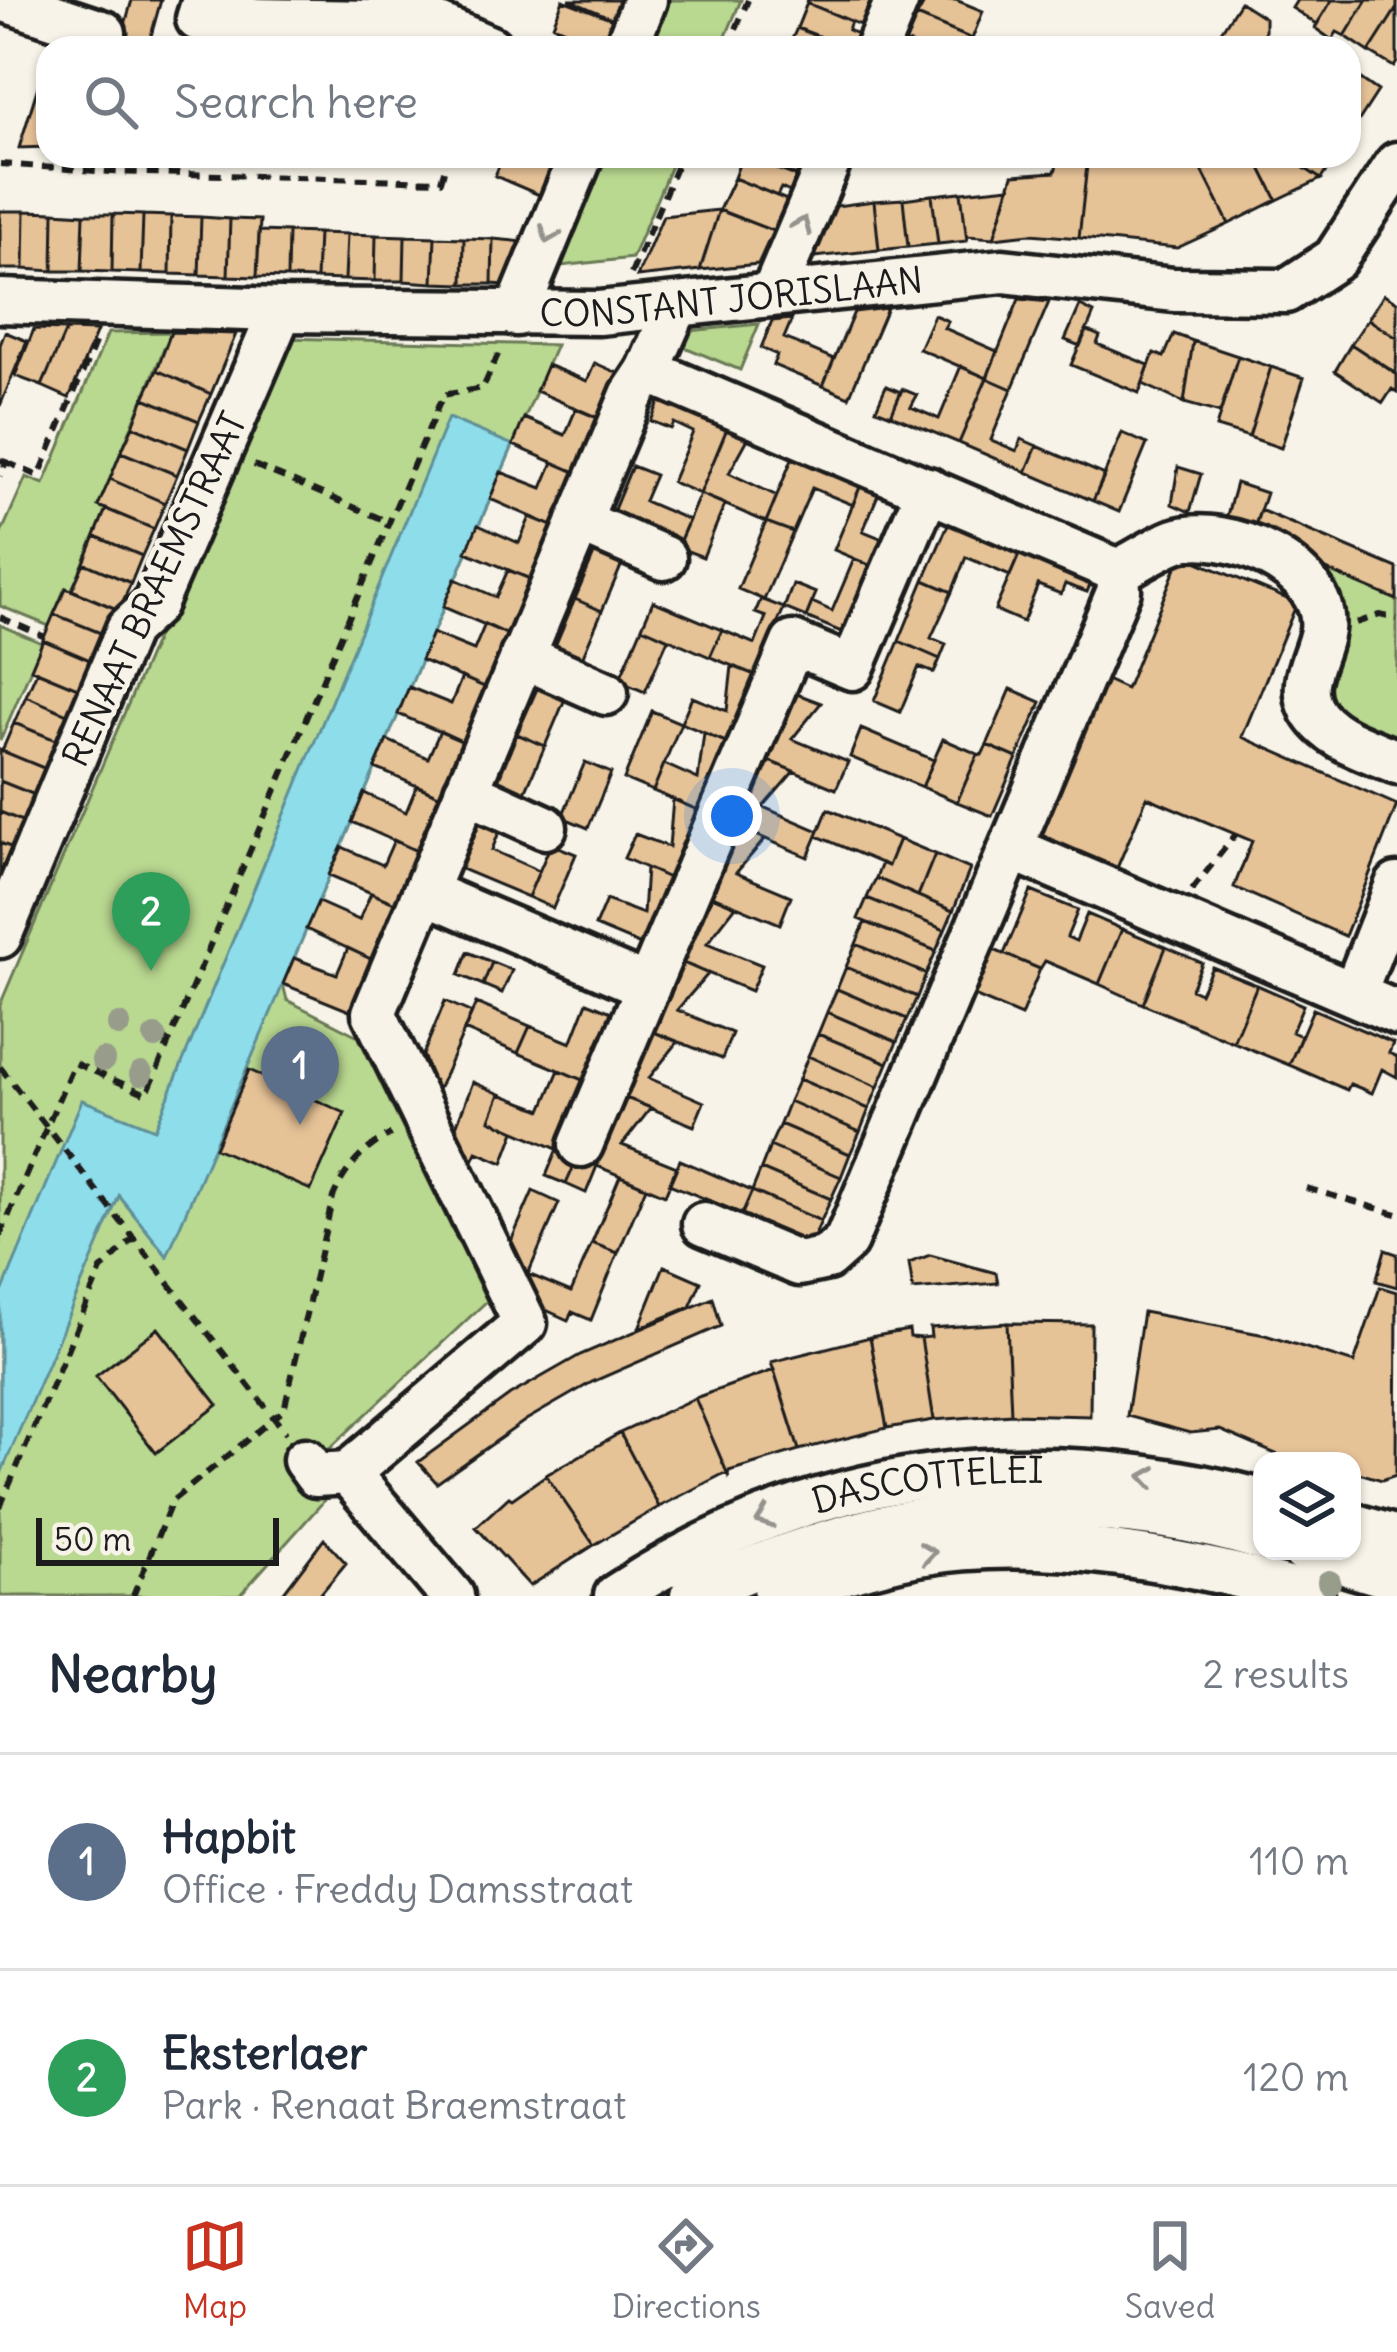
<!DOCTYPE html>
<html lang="en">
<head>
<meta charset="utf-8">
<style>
  :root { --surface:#fff; --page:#f6f6f7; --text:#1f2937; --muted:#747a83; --line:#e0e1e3; --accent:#c8321e }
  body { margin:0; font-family:Delius,sans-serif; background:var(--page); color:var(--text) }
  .controls { position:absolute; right:36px; bottom:36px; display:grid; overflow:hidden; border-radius:24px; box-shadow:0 3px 9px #0004 }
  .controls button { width:108px; height:108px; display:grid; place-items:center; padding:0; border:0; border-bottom:3px solid var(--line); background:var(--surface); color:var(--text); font:60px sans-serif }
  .scale { position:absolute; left:36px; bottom:30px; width:243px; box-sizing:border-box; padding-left:12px; border:6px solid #1c1c1c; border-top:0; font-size:33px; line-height:42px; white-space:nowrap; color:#1c1c1c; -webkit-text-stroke:9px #f7f3e8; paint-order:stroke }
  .you { position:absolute; left:732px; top:816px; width:42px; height:42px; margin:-30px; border:9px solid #fff; border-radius:50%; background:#1a73e8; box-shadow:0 0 0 18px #1a73e833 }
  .badge { display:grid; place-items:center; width:78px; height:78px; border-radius:50%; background:var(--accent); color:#fff; font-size:39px; font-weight:700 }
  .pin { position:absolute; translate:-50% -99px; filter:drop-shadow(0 3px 6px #0008) }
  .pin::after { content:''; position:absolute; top:63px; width:42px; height:36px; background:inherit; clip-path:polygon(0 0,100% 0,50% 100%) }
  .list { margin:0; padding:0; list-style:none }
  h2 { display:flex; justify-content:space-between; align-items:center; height:156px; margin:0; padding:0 48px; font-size:51px }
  h2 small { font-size:39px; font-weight:400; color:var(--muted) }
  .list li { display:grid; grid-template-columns:78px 1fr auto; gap:36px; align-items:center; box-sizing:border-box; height:216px; padding:0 48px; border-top:3px solid var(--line) }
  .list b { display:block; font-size:45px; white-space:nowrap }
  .list p { margin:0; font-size:39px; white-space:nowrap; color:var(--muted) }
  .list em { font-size:39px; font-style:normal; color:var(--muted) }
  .icon { flex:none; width:66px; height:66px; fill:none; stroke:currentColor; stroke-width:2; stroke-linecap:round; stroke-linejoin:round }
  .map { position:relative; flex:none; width:1397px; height:1596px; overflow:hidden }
  .search { position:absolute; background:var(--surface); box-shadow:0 3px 9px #0004; left:36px; right:36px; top:36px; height:132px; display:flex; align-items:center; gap:30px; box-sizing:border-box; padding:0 42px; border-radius:36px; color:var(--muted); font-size:45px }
  .sheet { height:588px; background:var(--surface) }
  nav { display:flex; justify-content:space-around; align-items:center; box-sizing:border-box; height:168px; border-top:3px solid var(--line); background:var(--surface); font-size:33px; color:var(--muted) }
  nav a { display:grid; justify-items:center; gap:6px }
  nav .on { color:var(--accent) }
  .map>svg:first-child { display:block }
  .green { fill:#b9d890; stroke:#6a7a56; stroke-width:3 }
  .water { fill:#8eddeb; stroke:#609098; stroke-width:3 }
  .building { fill:#e6c297; stroke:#1c1c1c; stroke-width:3 }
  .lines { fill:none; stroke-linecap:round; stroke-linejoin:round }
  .minor-casing { stroke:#1c1c1c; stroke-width:51 }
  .path { stroke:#1c1c1c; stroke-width:6; stroke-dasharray:12 9; stroke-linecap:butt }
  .minor { stroke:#f7f3e8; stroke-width:42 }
  .tree { fill:#989c8b }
  .oneway { stroke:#94928c }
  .labels { text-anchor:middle; stroke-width:10; stroke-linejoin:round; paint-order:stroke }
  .street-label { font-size:36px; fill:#1c1c1c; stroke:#f7f3e8 }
</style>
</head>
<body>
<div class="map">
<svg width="1397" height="1596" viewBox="0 0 1397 1596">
  <rect width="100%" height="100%" fill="#f7f3e8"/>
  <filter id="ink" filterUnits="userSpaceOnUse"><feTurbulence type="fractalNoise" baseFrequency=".00833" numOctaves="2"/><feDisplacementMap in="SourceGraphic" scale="24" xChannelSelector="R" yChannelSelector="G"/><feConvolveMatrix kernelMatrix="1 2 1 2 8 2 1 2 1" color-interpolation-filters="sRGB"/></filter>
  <g filter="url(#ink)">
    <!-- green -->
    <path class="green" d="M666,0h75l-20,48h-76z
      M599,156h76l-43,102 -80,9z
      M759,324l-19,46 -58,-24 7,-15z
      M171,332l-72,173 7,4 -34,81 -7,-2 -16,38 -49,-20v-70l26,-59 18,7 64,-151z
      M284,338l272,7 -273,639 4,16 71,36 129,265 -177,166 21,26 -92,103h-239v-591z
      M1306,561l91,39v147l-73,-42z
      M0,625l42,18 -42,98z"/>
    <!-- water -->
    <path class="water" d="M448,418l65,27 -346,811 -48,-60 -119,280v-179l82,-197 73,29z"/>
    <!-- building -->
    <path class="building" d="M132,0h29l-12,43 -27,-8z
      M563,0l55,21 -11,27 -54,-23z
      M569,0h58l-9,21z
      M808,0h63l-11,25 -53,-22z
      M926,0h30l27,11 -11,28 -55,-23z
      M1297,0h35l-15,24 -25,-16z
      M1332,0h35l-22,36 -8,-4 -5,8 -17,-12z
      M1367,0h30v8l-28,44 -24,-16z
      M1240,2l25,16v13l-12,17h-11l-22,-15z
      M807,3l44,18 -3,9 9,4 -7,14 -53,-20z
      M1397,8v54l-3,5 -25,-15z
      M917,16l55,23 -4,9h-48l-14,-6z
      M557,27l50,21h-59z
      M797,28l47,20h-56z
      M122,35l27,8 -2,5h-29z
      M434,42l-2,6h-240v-5z
      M48,54v93l-29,1z
      M1358,77l20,14 -24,37 -5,-3v-42l3,2z
      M503,156h23l30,13 -12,28 -49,-21z
      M742,156l54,20 -6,16 -9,-4 -4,8 -43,-18z
      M749,156h56l-9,20z
      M1059,156h29l-9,82 -49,-4 -36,4 19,-63 42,-3z
      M1088,156l100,10 9,-6 32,64 -52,24 -98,-10z
      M1204,156h7l5,9 20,-9h19l22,44 -48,24 -32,-64z
      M1255,156h31l35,23 -44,21z
      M1286,156h50l-15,23z
      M734,178l53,22 -14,31 -54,-21z
      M1010,187l-16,51 -26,-2 -1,5 -6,-49z
      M961,192l6,49 -29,3 -6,-49z
      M932,195l6,49 -30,3 -5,-48z
      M903,199l5,48 -29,3 -5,-49z
      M874,201l5,49 -64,7 21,-51z
      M719,210l54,21 -15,33 -58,6z
      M719,210l-19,60 -63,7 26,-61z
      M0,211h25l-1,58h-24z
      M25,211l29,1 -1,59 -29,-2z
      M54,212l30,2 -2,57h-29z
      M84,214h29l-1,58 -30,-1z
      M113,214l30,1 -2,58 -29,-1z
      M143,215l28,1 -1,58 -29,-1z
      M171,216l30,1 -2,58 -29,-1z
      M201,217l29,2 -2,57 -29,-1z
      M230,219l30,1 -3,57 -29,-1z
      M259,231l29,1 -1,46 -30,-1z
      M288,232l30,1 -2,46 -29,-1z
      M318,233l29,1 -2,46 -29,-1z
      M347,234l29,1 -1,46 -30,-1z
      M376,235l29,1 -1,45h-29z
      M405,236l30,1 -2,46 -29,-2z
      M435,237l29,1 -1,46 -30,-1z
      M464,238l29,1 -1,45h-29z
      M493,239l32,3 -19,43 -14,-1z
      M1384,294l13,8v36l-29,-19z
      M1019,299l30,3 -37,87 -25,-11z
      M1080,306l14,7 -14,33 -15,-6z
      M887,308l-38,89 -26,-11 31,-74z
      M934,315l14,6 -4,7 53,23 -10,27 -68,-29z
      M792,319l-8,19 50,21 -11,27 -50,-21 4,-10 -16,-7 11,-27z
      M1368,319l29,19 -1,36 -45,-30z
      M34,329l32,1 -24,56 -27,-10z
      M66,330l31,1 -28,67 -27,-12z
      M1086,330l14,6 -3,8 52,21 -10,28 -68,-28z
      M5,332l22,9 -27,65v-61z
      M171,332l65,2 -25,60 -54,-24z
      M1174,334l19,7 -9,62 -41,-19 -4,9 15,-40 10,4z
      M1193,341l45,15 -18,57 -36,-10z
      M1351,344l46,30v18l-5,-3 -9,14 -48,-32z
      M1238,356l33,11 -22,70 -33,-10z
      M595,363l27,12 -19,45 -67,-29 11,-26 40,16z
      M961,366l26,12 -28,65 -68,-28 11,-26 15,6 -6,12 28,12z
      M1271,367l33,11 -23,70 -32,-11z
      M157,370l54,24 -12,27 -55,-23z
      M987,378l25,11 -21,51 26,11 4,-12 16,7 -11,26 -67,-29z
      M886,386l15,6 -10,23 -15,-6z
      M144,398l55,23 -11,28 -55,-23z
      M661,398l67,28 -28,68 -28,-12 21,-50 -19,-9 -3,6 -20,-8z
      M576,409l27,11 -23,54 -67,-29 11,-27 41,17z
      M133,426l55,23 -11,26 -56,-23z
      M728,426l22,9 -21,38 48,23 -11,26 -66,-28z
      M1122,433l25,11 -28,68 -26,-11z
      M1037,446l68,29 -12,26 -67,-29z
      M121,452l56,23 -12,28 -55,-24z
      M794,454l68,28 -9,23 -41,-17 -19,44 -27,-10z
      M553,462l27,12 -23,54 -67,-29 11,-27 41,16z
      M632,466l23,9 -11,26 45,19 -12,27 -67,-28z
      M1178,467l23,7 -11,38 -18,-8z
      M110,479l55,24 -11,26 -56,-23z
      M862,482l18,8 -17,41 30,12 -12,27 -47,-20z
      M1236,483l30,10 -15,45 -27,-12z
      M700,494l25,10 -22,53 -26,-10z
      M106,509l48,20 -12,27 -47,-20z
      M1260,510l137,58v32l-146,-62z
      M530,517l27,11 -22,53 -69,-29 12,-27 41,18z
      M950,520l71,30 -11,26 -44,-19 -14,35 -28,-12z
      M766,522l27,10 -29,68 -26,-11z
      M95,536l47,20 -11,27 -47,-20z
      M598,545l27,12 -23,54 -27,-12z
      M1021,550l71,30 -5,12 -22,-8 -4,10 -23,-9 -15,37 -28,-12z
      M1181,555l116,48 -55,134 155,68 -52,131 -111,-49 18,-46 -105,-44 -30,71 -76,-31 65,-157 20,9z
      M854,559l27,11 -28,67 -47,-20 6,-15 20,9z
      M84,563l47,20 -12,27 -47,-20z
      M508,570l27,11 -24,55 -68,-29 12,-28 41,18z
      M924,580l28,12 -21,46 15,6 -6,15 -41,-18z
      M793,584l23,9 -10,24 -22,-9z
      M66,588l53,22 -11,26 -54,-22z
      M575,599l27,12 -23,54 -27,-12z
      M761,599l23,9 -29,67 -45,-18 12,-27 33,14 11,-27 -11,-4z
      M653,601l69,29 -12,27 -68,-30z
      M54,614l54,22 -11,27 -54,-23z
      M485,624l26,12 -22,53 -68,-29 11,-27 42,17z
      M642,627l26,12 -23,53 -26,-11z
      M43,640l54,23 -12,28 -54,-22z
      M899,641l41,18 -6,14 -15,-6 -19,45 -26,-11z
      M732,666l23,9 -27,68 -47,-20 11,-26 35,14z
      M37,671l48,20 -11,26 -48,-21z
      M462,677l27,12 -23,54 -68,-29 11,-27 42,17z
      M541,680l27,12 -23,54 -28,-12z
      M1011,689l30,13 -24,56 -30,-13z
      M797,694l24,9 -29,36 56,23 -12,27 -67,-28z
      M26,696l48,21 -11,26 -49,-20z
      M652,711l29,12 -28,68 -29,-12z
      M14,723l49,20 -12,28 -49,-20z
      M861,729l73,31 -12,27 -72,-30z
      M440,731l26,12 -23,54 -68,-29 12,-28 41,18z
      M704,733l24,10 -28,68 -47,-20 11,-27 34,15z
      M517,734l28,12 -23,53 -27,-11z
      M943,739l35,15 -21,48 -35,-15z
      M987,745l30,13 -25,58 -35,-14 21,-48 4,1z
      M0,750l51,21 -11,26 -40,-16z
      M769,761l25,10 -31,36 56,24 -11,26 -68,-29z
      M585,762l26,11 -23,55 -26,-11z
      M0,781l40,16 -11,27 -29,-12z
      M417,785l26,12 -24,55 -67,-30 12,-29 42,19z
      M673,799l27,12 -29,68 -47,-21 11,-24 34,13z
      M828,809l71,30 -11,27 -71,-30z
      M0,812l29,12 -11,26 -18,-7z
      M482,816l20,8 -10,26 47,21 -11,26 -67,-28z
      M740,828l25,11 -29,34 55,23 -11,28 -68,-28z
      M899,839l36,15 -17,42 -42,-18 6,-15 6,3z
      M394,840l25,12 -22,52 -68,-29 13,-28 41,18z
      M0,843l18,7 -12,26 -6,-3z
      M551,844l25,10 -23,54 -25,-11z
      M935,854l35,15 -17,42 -35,-15z
      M646,868l25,11 -28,67 -48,-20 11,-26 37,14z
      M876,878l77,33 -8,19 -78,-32z
      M1031,891l47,19 -11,27 9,4 11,-27 35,15 -23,55 -54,-23 -5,8 -36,-15z
      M371,893l26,11 -24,56 -67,-31 12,-27 41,18z
      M712,896l24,10 -29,37 55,22 -11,26 -68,-28z
      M867,898l78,32 -9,21 -78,-32z
      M865,922l71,29 -10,23 -70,-30z
      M1122,929l44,18 -23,57 -44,-20z
      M856,944l70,30 -9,23 -71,-30z
      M1166,947l36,16 -11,26 9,4 12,-26 45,18 -24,57 -90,-38z
      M348,948l25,12 -21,52 -69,-28 11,-26 43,16z
      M994,950l46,19 -19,47 -47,-20z
      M468,952l24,10 -9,23 -24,-10z
      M492,962l20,8 -10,23 -19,-8z
      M683,963l25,11 -31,36 55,23 -10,26 -68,-27z
      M846,967l71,30 -10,22 -70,-30z
      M1257,985l46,20 -11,27 9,4 -12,29 -56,-23z
      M837,989l70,30 -10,23 -70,-30z
      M445,1001l27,12 -35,79 -14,-37z
      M587,1002l27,11 -29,68 -67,-28 12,-27 41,17z
      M476,1003l54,23 -12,27 -54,-23z
      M1313,1009l80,34 -4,10 8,4v20l-15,-8 -10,24 -22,-9 -3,6 -58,-25z
      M827,1012l70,30 -9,21 -70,-29z
      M654,1032l24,10 -29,36 55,24 -10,24 -68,-28z
      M818,1034l70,29 -10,24 -70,-31z
      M808,1056l70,31 -9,22 -70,-30z
      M249,1070l96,43 -34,77 -96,-42z
      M559,1070l26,11 -28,68 -67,-29 10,-26 42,16z
      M799,1079l70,30 -9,23 -71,-31z
      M473,1082l27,12 -10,26 25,11 -12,32 -26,-11 -6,13 -16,-36z
      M626,1098l25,10 -29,37 55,22 -12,28 -68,-29z
      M789,1101l71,31 -10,22 -70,-30z
      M780,1124l70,30 -9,23 -71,-31z
      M770,1146l71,31 -10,22 -70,-30z
      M557,1149l21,8 -12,27 -20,-8z
      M578,1157l19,9 -11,27 -20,-9z
      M680,1160l72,31 -10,23 -73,-30z
      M761,1169l70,30 -10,22 -69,-30z
      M620,1176l26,11 -28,66 -26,-10z
      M533,1191l26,12 -34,78 -16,-35z
      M752,1191l69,30 -10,23 -69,-30z
      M592,1243l26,10 -27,67 -19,-8 -4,8 -33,-15 -10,-24 3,-7 43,18z
      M1385,1250l12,4v33l-21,-6z
      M930,1255l66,18 2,10 -85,7 -4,-27z
      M664,1266l37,16 -11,25 -51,21z
      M1380,1287l17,5 -1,183 -14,5 -30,-9v-10l-74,-6 -58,-25 -30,3 -63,-17 16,-104 122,23 89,28z
      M713,1298l8,28 -129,56 -66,38 -89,63 -19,-21 92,-67 70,-40z
      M1007,1323l84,1 -1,92 -79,-2z
      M1007,1323l4,91 -77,6 -13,-82 10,-1 -1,-9z
      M158,1328l60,77 -62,48 -60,-77z
      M909,1330l1,7 11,1 13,82 -47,8 -17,-91z
      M870,1337l17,91 -88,22 -28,-88z
      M774,1370l25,80 -70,21 -1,4 -33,-77z
      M695,1398l33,77 -5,-1 -64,33 -39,-74z
      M620,1433l39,74 -65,38 -48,-70z
      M546,1475l48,70 -64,41 -54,-59 33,-30 3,2z
      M324,1539l22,24 -27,33h-38z"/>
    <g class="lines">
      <defs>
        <g id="minor">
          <path d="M5,0l99,33"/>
          <path d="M204,0l-6,19 233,4"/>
          <path d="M409,13l81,35"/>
          <path d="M626,48l19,-48"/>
          <path d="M877,48l20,-48"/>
          <path d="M773,294l58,-138"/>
          <path id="s1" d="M0,301l281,9 318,3 404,-42 171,19 112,1 49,-32 62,-95"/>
          <path d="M676,307l-28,64 470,200 1,19 -273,651 -19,17 -28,6 -95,-40"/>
          <path d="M516,314l65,-158"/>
          <path d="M579,521l85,37"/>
          <path d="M1118,571c19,-9 38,-23 57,-30 49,-17 155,27 147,89 -4,27 -25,52 -10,80 16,29 56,39 85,52"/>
          <path d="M522,656l84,37"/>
          <path d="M466,791l79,36"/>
          <path d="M1013,849l384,164"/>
          <path d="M425,892l223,95"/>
          <path d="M0,936l128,-307 26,-24 127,-295"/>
          <path d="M1354,994l43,-109"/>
          <path d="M581,1145l212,-502 59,25 76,-179"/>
          <path d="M305,1460l11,15 32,-2"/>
          <path d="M348,1473l177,-150 -151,-310 258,-618 16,-24"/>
          <path d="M348,1473l104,123"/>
          <path d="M1352,1525l45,13"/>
          <path d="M1304,1551l93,28"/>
          <path id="s2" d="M616,1596c201,-133 416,-154 646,-95"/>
          <path d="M692,1596c178,-89 378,-115 570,-57"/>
          <path d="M775,1596c46,-16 94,-33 143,-42 124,-21 274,6 394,42"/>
        </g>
      </defs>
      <!-- minor casing -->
      <use href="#minor" class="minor-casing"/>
      <!-- path -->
      <path class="path" d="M728,48l20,-48
        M0,164l111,8 330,9 7,-25
        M631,274l50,-118
        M0,460l6,2 -6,14
        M6,462l33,14 57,-135
        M254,465l135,57
        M0,617l45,20
        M1356,623l24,-8 17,4
        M1192,890l44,-56
        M0,1067l286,366
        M1306,1188l91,26
        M0,1236l74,-173 73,31 296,-699 40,-7 17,-38
        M0,1507l101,-237 32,-31
        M133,1596l39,-95 112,-91 49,-213c12,-28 31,-49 58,-63"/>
      <!-- minor -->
      <use href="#minor" class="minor"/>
    </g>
    <!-- trees -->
    <g class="tree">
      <circle cx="119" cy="1025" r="12"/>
      <circle cx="155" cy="1037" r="12"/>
      <circle cx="103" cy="1060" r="12"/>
      <circle cx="141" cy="1074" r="12"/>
      <circle cx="1329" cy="1582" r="12"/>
    </g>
    <!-- one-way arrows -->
    <defs><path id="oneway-chevron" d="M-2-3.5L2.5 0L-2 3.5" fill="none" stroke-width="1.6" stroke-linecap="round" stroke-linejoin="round" transform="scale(3)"/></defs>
    <g class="oneway">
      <use href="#oneway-chevron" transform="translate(802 225) rotate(-67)"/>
      <use href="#oneway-chevron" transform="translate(549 235) rotate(112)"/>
      <use href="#oneway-chevron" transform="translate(1148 1477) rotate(-171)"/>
      <use href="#oneway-chevron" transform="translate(764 1519) rotate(160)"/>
      <use href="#oneway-chevron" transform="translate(928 1553) rotate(-9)"/>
    </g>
  </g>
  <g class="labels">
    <!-- street labels -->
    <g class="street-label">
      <text dy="13" stroke="none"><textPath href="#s1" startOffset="732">CONSTANT JORISLAAN</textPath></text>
      <text transform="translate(154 589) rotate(-65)" y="13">RENAAT BRAEMSTRAAT</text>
      <text dy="13" stroke="none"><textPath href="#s2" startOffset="336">DASCOTTELEI</textPath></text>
    </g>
  </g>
</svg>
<div class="controls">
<button><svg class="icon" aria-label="layers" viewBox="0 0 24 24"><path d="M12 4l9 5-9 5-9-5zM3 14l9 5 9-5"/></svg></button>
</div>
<div class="scale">50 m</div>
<div class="you"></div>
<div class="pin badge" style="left:300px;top:1125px;background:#5c6f8a">1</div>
<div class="pin badge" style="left:151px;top:971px;background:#2e9e5b">2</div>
<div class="search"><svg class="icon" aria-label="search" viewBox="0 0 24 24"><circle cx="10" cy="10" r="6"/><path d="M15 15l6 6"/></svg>Search here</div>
</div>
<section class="sheet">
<h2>Nearby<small>2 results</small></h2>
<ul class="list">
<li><span class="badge" style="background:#5c6f8a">1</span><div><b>Hapbit</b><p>Office · Freddy Damsstraat</p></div><em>110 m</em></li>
<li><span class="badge" style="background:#2e9e5b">2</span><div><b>Eksterlaer</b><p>Park · Renaat Braemstraat</p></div><em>120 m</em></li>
</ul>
</section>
<nav>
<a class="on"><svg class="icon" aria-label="map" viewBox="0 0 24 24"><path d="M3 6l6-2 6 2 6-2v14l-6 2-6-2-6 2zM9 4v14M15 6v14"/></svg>Map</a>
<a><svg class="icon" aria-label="directions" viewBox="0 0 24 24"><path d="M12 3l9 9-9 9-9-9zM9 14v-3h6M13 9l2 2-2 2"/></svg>Directions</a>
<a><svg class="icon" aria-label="saved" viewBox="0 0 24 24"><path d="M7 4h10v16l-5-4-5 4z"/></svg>Saved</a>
</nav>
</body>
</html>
